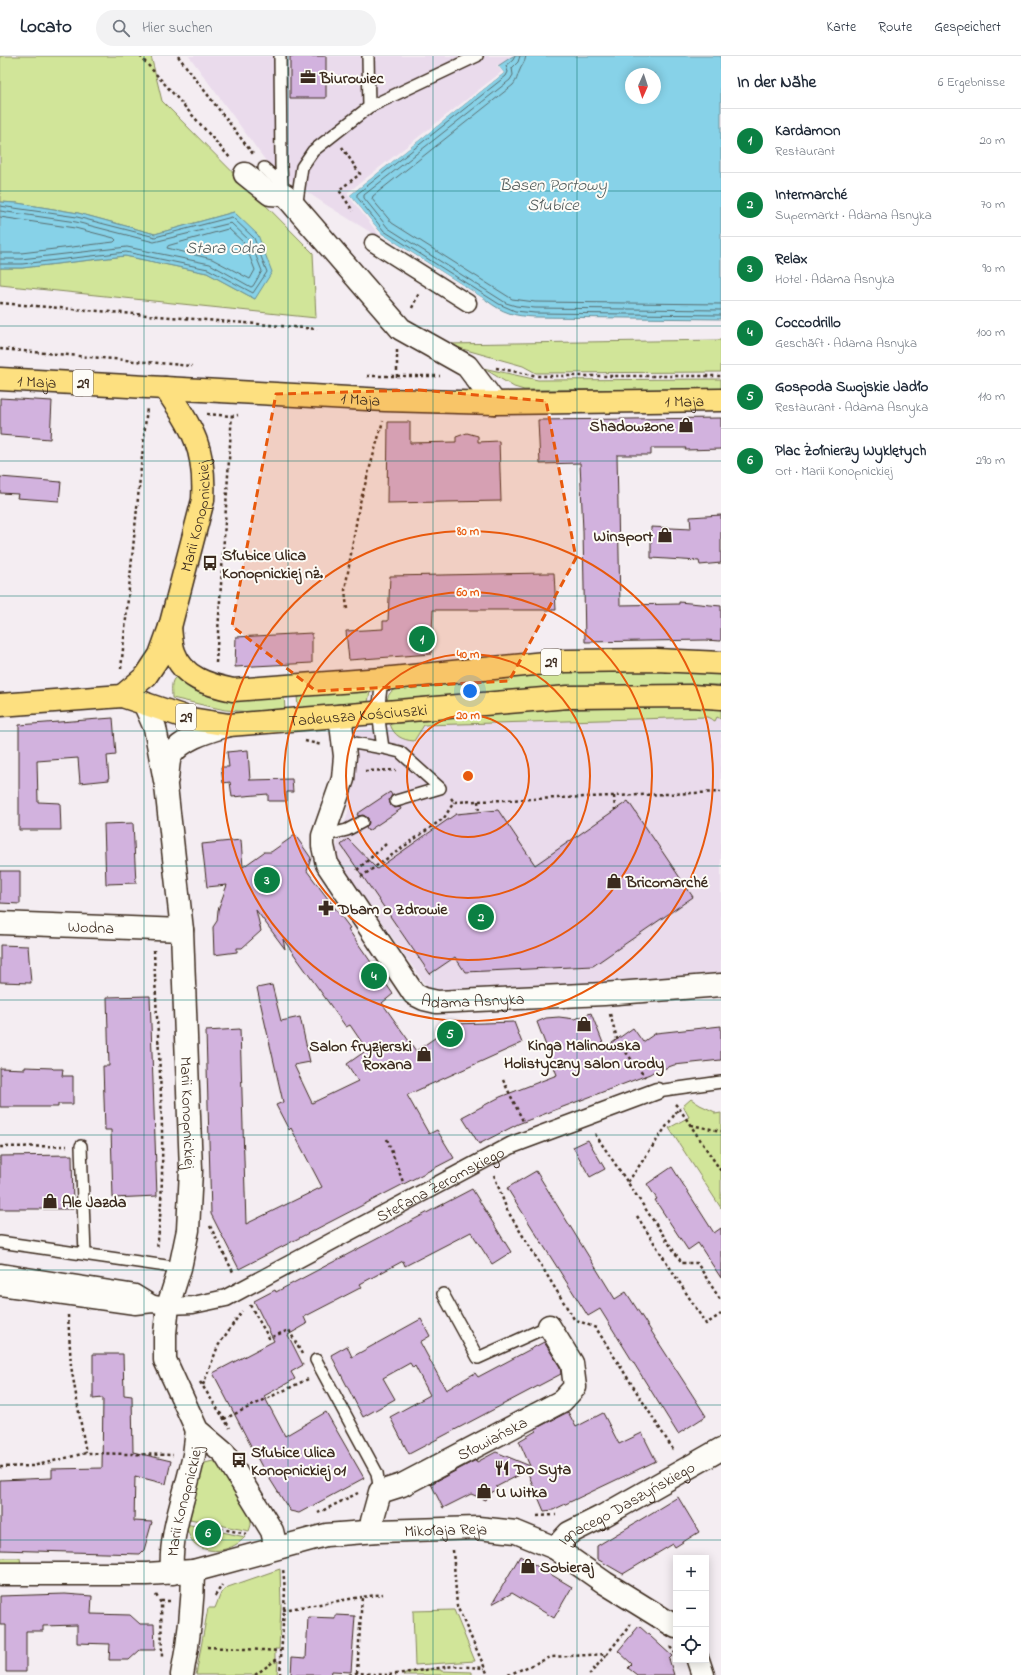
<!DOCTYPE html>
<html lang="de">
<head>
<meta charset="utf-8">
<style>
  :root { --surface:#fff; --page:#f2f2f3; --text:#1f2937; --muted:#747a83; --line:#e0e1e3; --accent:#0b8043 }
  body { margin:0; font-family:"Indie Flower",sans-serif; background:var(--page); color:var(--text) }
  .controls { position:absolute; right:12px; bottom:12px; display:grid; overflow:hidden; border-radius:0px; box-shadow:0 2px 10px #0003 }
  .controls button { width:36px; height:36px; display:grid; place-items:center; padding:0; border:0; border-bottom:1px solid var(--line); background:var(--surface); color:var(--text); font:20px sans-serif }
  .compass { position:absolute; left:625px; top:12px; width:36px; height:36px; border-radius:50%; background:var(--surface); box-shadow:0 2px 10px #0003; rotate:183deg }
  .you { position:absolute; left:470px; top:635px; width:14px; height:14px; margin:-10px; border:3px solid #fff; border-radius:50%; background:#1a73e8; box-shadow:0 0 0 6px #1a73e833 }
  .badge { display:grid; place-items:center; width:26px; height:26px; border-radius:50%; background:var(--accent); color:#fff; font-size:13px; font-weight:700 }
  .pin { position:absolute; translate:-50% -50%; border:2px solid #fff; box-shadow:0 1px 4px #0006 }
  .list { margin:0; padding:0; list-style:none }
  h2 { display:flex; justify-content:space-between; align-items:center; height:52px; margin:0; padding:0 16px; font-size:17px }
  h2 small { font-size:13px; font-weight:400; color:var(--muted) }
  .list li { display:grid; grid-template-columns:26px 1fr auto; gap:12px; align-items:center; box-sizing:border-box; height:64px; padding:0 16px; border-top:1px solid var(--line) }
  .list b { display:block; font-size:15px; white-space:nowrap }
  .list p { margin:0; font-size:13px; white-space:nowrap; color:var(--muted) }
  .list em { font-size:13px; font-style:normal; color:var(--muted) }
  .icon { flex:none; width:22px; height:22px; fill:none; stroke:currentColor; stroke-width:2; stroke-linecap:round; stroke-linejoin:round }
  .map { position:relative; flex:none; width:721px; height:1619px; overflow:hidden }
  header { display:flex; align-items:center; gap:24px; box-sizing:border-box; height:56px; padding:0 20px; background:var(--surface); border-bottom:1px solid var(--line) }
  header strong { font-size:19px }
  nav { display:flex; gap:22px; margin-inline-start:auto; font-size:14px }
  .search { width:280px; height:36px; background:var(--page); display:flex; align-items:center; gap:10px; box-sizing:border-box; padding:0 14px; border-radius:22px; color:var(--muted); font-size:15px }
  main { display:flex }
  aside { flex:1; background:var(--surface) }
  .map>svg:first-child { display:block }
  .built { fill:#eadbec }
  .green { fill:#d1e599; stroke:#86885c }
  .water { fill:#87d2e8; stroke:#698f97; fill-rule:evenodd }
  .pier { fill:#f4edf2 }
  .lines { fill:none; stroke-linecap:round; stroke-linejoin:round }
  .shore { stroke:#596d6f; stroke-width:1 }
  .building { fill:#d2b2de; stroke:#3b2a1e }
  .service-casing { stroke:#3b2a1e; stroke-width:14 }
  .pedestrian-casing { stroke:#3b2a1e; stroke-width:19 }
  .minor-casing { stroke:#3b2a1e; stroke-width:25 }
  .primary-casing { stroke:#3b2a1e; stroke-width:25 }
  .path { stroke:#3b2a1e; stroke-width:2.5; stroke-dasharray:3 3; stroke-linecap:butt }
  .service { stroke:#fdfcf7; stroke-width:11 }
  .pedestrian { stroke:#fdfcf7; stroke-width:16 }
  .minor { stroke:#fdfcf7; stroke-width:22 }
  .primary { stroke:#fde080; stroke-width:22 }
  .marked { fill:#e8590c; fill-opacity:0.2; stroke:#e8590c; stroke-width:3; stroke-dasharray:8 5; stroke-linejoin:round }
  .grid { fill:none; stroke:#0f766e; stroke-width:1; stroke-opacity:0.55 }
  .ring { fill:none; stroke:#e8590c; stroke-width:2 }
  .labels { text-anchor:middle; stroke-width:4; stroke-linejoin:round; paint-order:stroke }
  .shield { fill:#fdfcf7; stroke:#75695f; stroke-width:1 }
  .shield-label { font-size:15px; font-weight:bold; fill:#3b2a1e }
  .poi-label { font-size:16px; font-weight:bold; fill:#3b2a1e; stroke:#fdfcf7; text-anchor:start }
  .street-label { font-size:16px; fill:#3b2a1e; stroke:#fdfcf7 }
  .water-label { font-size:17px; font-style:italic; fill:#525c5b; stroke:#fdfcf7 }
  .centre { fill:#e8590c; stroke:#fdfcf7; stroke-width:2 }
  .ring-label { font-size:12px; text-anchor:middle; font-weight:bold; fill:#e8590c; stroke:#fdfcf7; stroke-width:4; stroke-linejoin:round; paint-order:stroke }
</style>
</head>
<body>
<header>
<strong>Locato</strong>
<div class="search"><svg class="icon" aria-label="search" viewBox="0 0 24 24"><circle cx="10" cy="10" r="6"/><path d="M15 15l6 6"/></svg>Hier suchen</div>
<nav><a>Karte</a><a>Route</a><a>Gespeichert</a></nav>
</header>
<main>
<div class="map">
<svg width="721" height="1619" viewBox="0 0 721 1619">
  <rect width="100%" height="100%" fill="#f4edf2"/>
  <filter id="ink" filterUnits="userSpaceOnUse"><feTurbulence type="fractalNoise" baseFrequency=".025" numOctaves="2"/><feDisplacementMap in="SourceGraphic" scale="8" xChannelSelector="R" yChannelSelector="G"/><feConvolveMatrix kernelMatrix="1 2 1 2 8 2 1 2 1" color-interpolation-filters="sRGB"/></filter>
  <g filter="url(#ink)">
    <!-- built -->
    <path class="built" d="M189,0h333l-175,137 35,41 -2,4 -52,-32 -57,-38z
      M721,657v268l-290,12 -97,-139 14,-41 5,-83 168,-14z"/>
    <!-- green -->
    <path class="green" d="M0,0h151l11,45 151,152 3,65 -316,-33v-17h22l103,-12 82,17 48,26 -21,-87 -79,22 -77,-21 -61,-10 -17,-1z
      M721,284v32l-185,1 -13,-7 -78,-22z
      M483,312l55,12 183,-1v10l-197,1 -10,-3z
      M700,615l21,2v12c-112,-3 -223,6 -334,16 1,-9 7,-12 14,-15l120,-12 53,-2z
      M176,621c5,4 11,10 17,13 29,14 61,7 91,5l1,15 -34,2 -26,-2 -53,-12c0,-7 -2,-17 4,-21z
      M365,633l5,3 -2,10 -70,7 -1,-14z
      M674,651l47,2v10l-4,-2 -2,4 -8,-4 -283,8 -10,16c-12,-1 -20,-5 -24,-17l148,-14z
      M691,1043l9,6 15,7v2l6,-1v95l-52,-80 20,-11 -6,-11z
      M213,1405l7,4 31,49v11l-2,6 -64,-13 15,-47 5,-8z
      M186,1468l59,13c-11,13 -35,19 -50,7 -5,-5 -8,-13 -9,-20z
      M0,1502h20l1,6h-21z
      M280,1513l1,37 -2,43h-4v14l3,-2 -1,14h-81l12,-67h7l6,-15 7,-6z
      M454,1554l21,51 -60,4 -2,-54z
      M429,1613l12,1v1l31,1v3h-69l10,-4z"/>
    <!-- water -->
    <path class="water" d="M513,0h208v263l-186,-2c-21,-1 -32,-4 -49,-17l-104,-66 -32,-39 154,-122 -6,-7zM631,18h24v24h-24z
      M0,146l17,1 61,10 77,21 79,-22 24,23 14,37 -17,27 -48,-26 -82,-17 -103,12h-22z"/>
    <!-- pier -->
    <path class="pier" d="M497,8l7,9 -154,122 32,39 104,66 -1,1 -105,-65 -32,-41 154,-123 -5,-6z"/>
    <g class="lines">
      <!-- shore -->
      <path class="shore" d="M515,0l-2,4 -7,6 2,6 -2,4 -149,118v3l27,34 115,73 16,7 20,2 186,2
        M520,0l-2,6 -6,6 1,7 -3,5 -146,115v3l24,30 118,75 10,3 19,2 186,2
        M526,0c-1,7 -5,10 -7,16 -2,5 -2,8 -6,13l-140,111 -1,3 20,24 120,76 23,3 186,2
        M0,150l77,11 78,20 77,-20 22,21 13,34 -14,21 -45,-24 -82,-17 -104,12h-22
        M0,155l76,11 78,20 77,-19 19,18 12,30 -9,15 -2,1 -41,-23 -83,-17 -106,12h-21
        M0,161l75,11 39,10 2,2 -2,2 -93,11h-21
        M229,173l16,15 10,26 -5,9 -38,-20 -45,-11 1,-2z"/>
    </g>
    <!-- building -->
    <path class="building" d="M290,0h36v42h-36z
      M0,342l52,3 -2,38 -50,-4z
      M721,362v31l-36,1 1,-2h-35v7h-34l3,150 59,-1v-2l42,4v35l-16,-1 -120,2 -2,-111 -3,-68 -40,1 -2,-44z
      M388,366h22v21l46,-1v-5l11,-4 11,3v6l21,-1 2,60 -114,2z
      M0,421l61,5 -2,19 -42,-3 1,-4 -18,-1z
      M721,459v48l-21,2 -1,-4 -48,-3v-31l40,2 -1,-12z
      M545,517h9l2,37h-123l-2,44 -82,6 -3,-29 37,-2v-8h5l2,-45z
      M312,577v30l-77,4 1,-30z
      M113,662l3,37 -9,1 2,24 -29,3 -2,-25 -41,3 1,41 22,1 1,27h-42v-105z
      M248,694l2,30 42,-1 1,13h-6v9h-19v-7l-36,3 -2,-15 -7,1 -2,-16h8l-2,-15z
      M390,736l2,3 -3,5 2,6 4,2 5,-1 1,2 -33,22 -2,-3 3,-5 -1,-5 -5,-3 -5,1 -1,-2z
      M628,745l65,96 -100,69 -128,6 -10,-15 -25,17 -89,-129 7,-6 29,30 79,-55 42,-4 37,55z
      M133,767l3,60 -30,1 -2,-60z
      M295,779l16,23 -4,13 43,57 -2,1 45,65 -11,9 34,48 39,-27 59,-2 8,21 -115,52 22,39 8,-4 17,28 -215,111 -28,-55 -5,-183 34,-2 6,195 76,-37 -31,-59 -2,2 -13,-25 7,-3 -26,-114 15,-3 9,36 19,-4 10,45 -16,3 18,38 46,-22 -11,-17 20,-14 -17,-25 -4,2 -63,-88 2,10 -29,-39 5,21 -19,17h-5v4l-23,3 -1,-28 4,-6 1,-11 9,-25 -20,2 -5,-43 39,-4 2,27 21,-15h7z
      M0,815h20v33l-20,-1z
      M0,889l28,1 3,37 -31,-1z
      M150,940l7,200 -44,2 -2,-68h-6l-2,-64h6l-2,-69z
      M591,957l14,35 28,-20 10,14 13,-9 65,-7v34l-47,5 -11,4 -2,-2 -11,7 -132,50 -39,20 -17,-27 38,-20 57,-22 -20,-53 9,-4 13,-1 16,2z
      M25,1011l27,1 1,1h10l-1,7h11v28h-15v3h-58v-39l25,1z
      M588,1084l17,29 -15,8 -17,-30z
      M72,1099l1,54h-73v-53z
      M672,1111l42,66 7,-5v50l-23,-35 -10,7 -33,-50 2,-1 -10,-15z
      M536,1115l79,128 11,-7 80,124 -28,18 -78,-125 -12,7 -81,-128z
      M472,1133l39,63 -19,12 -21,-32 -66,34 -2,-5 -43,23 2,3 -58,30 3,7 -19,11 15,30 -12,7 4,7 -31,17 21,40 41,-24 38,66 -65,35 -9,-2 -29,-46 -48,-92 61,-32 -20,-40 21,-11 1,2z
      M421,1263l9,17 -10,6 26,48 29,-17 3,4 66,-35 16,25 1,7 -152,80 -19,-37 40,-22 -15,-29 -2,2 -3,-5 -27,15 12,21 -32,18 -32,-62 16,-9 5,11z
      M93,1298h30l1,41 8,1 1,56 38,9 -5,23 -31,-8 -1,45 18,1 -8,28 -4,4 -140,-4v-70l52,-2v-9l50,-1 1,-70 -10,1z
      M568,1356l8,15 27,-14 16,31 23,-11 14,28 -103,49 -9,1 -17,-40 -31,16 2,2 -9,5 -3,6 -15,-6 -28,14 -12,-24 45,-24 1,2 19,-10 34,14 -11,-25 17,-10 -1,-2z
      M678,1441l21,35 -24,15 -2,-3 -50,30 -26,-15v-13z
      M520,1500l52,31 -18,31 -42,-25 -20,11z
      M65,1538l27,2 -1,18 39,1 10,9h14l1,26h-15l-11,10h-20l1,-16 -33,-1v-18l-34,1v5h-17v41h-20v-47h-6v-29z
      M335,1559l20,1 -4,56 -19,-1 -1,4h-40l1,-18 14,1 2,-41 27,1z
      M639,1570l33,30 -3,3 5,16h-37l-9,-7 4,-4 -14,-13z"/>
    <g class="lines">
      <defs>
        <path id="service" d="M280,0l1,109 1,19 3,11
          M368,0l1,51
          M264,112l18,16
          M296,152l6,-41 11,-16 56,-44 108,-51
          M382,623l-4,34 5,35 17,4 40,36
          M343,685l40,7
          M396,745l44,-13
          M323,780l24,-6 15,-8
          M657,1035l64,-9
          M81,1090l4,108
          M0,1186l180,26
          M443,1238l35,64 71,-32
          M316,1304l61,113 3,19"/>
        <g id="pedestrian">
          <path d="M373,187l95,60"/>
          <path d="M0,1216l135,21 18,11"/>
          <path id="s1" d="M0,1231l135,19 18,-2 15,2 25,-1 33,-7 286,-153 145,-54"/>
        </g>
        <g id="minor">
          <path d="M245,118l25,20 15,1 116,134 66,37 28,37"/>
          <path id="s2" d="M144,647l11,25 11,58 16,144 9,240 -3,60 -8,38 -12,38 -3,27v27l32,70 27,23 48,78 4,16"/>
          <path id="s3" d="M340,660l5,40 -2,23 -20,57v10l4,18 87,130 10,5 13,3 167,-8 117,-9"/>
          <path d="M167,723c1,-7 1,-19 4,-24 13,-18 39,-24 58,-30"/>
          <path id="s4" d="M0,867l182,7"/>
          <path id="s5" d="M374,1475l-2,-10 8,-29 22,-7 160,-84 13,-14 -3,-24 -23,-37"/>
          <path id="s6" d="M555,1492l14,-15 34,-17 118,-67"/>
          <path id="s7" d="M172,1517c-3,-41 14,-79 22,-118 1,-8 2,-17 3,-25"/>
          <path id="s8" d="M0,1518h147l46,-3 133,-36 52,-4 100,-3 38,4 39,16 50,35 71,44"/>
          <path d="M698,1604l5,15"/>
          <path d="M182,1619c7,-35 11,-69 11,-104"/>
        </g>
        <g id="primary">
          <path id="s9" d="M0,323l385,21 110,3 226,-3"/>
          <path d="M170,571c1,8 1,17 4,25 9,26 35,33 59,38l149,-11 183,-18 91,-1 65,3"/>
          <path id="s10" d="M122,640l24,-20 14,-21 10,-28 33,-127c3,-51 -10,-71 -38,-112"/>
          <path id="s11" d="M0,649l122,-9 69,23 38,6 339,-28 124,-1 29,2"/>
        </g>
      </defs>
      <!-- service casing -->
      <use href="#service" class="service-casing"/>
      <!-- pedestrian casing -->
      <use href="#pedestrian" class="pedestrian-casing"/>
      <!-- minor casing -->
      <use href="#minor" class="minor-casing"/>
      <!-- primary casing -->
      <use href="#primary" class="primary-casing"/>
      <!-- path -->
      <path class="path" d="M140,0l91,103
        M178,0l75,98
        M342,91l18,27 -21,16 14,21
        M0,247l317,26
        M412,252l7,-15
        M0,293l192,17
        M397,294v27
        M496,312l42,8h183
        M367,320h73
        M207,358l25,2 6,-1
        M347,553l-2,-19 14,-84 24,-85
        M216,607l16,-250
        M121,613l26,-262
        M305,685l17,4
        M365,715l31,-1
        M614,740l1,14
        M451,742l3,4 24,-1 243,-9
        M478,745l1,11
        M357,814l29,-26
        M361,821l83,-59 10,-16
        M154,894c3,99 15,200 3,299
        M610,958l8,28 27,35
        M503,1024l20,41
        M675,1048l4,4 42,63
        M691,1069l30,6
        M595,1078l87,129h15l24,38
        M387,1083l16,43
        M0,1091l67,-1
        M494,1119l13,35 67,109 22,9 78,123
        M628,1126l51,-74
        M637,1160l69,108 15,-10
        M210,1170l24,48
        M250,1249l19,33 20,-8 13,24
        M68,1259l3,51 15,87
        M200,1326l30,46
        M203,1329l15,-39 24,-35
        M224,1363l84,-40
        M0,1411l33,-1 53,-13 87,2
        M318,1457l40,-20
        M537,1460l19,-1
        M197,1468l50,10
        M453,1494l4,56 31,69
        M156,1539l5,8 1,56
        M215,1540l7,-11
        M161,1545h10
        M283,1554l79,-13
        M207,1591l74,4
        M670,1591l6,7
        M357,1617l5,-76 21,-3
        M255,1619l25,-18
        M280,1619l5,-84 -2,-23
        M349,1619l8,-2 30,2
        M389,1619l64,-9 32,2
        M508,1619l43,-18 56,-3 24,-30
        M589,1619l17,-20"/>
      <!-- service -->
      <use href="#service" class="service"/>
      <!-- pedestrian -->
      <use href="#pedestrian" class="pedestrian"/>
      <!-- minor -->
      <use href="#minor" class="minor"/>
      <!-- primary -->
      <use href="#primary" class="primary"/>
    </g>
  </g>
  <!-- marked area -->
  <path class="marked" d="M419,334l127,11 30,157 -67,123 -193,10 -84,-65 44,-232z"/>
  <!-- grid -->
  <path class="grid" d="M144,0v1619M288,0v1619M433,0v1619M577,0v1619M0,135h721M0,270h721M0,405h721M0,540h721M0,675h721M0,810h721M0,944h721M0,1079h721M0,1214h721M0,1349h721M0,1484h721"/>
  <!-- distance rings -->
  <g class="ring">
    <circle cx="468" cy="720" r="61"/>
    <circle cx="468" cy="720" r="122"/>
    <circle cx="468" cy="720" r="184"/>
    <circle cx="468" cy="720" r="245"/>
  </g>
  <!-- icons -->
  <defs>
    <symbol id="office-bare" viewBox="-9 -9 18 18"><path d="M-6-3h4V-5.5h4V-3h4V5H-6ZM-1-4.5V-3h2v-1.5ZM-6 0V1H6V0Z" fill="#3b2a1e" stroke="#fdfcf7" stroke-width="2.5" paint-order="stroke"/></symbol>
    <symbol id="shop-bare" viewBox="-9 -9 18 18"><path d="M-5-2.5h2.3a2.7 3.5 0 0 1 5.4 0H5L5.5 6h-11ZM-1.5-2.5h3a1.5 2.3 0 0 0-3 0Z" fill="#3b2a1e" stroke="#fdfcf7" stroke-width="2.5" paint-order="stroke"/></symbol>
    <symbol id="bus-bare" viewBox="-9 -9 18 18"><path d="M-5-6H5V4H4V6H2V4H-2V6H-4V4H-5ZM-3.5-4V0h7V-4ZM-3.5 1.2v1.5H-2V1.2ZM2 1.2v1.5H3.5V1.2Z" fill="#3b2a1e" stroke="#fdfcf7" stroke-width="2.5" paint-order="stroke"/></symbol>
    <symbol id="pharmacy-bare" viewBox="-9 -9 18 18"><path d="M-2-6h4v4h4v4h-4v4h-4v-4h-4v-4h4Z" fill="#3b2a1e" stroke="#fdfcf7" stroke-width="2.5" paint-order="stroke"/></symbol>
    <symbol id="restaurant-bare" viewBox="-9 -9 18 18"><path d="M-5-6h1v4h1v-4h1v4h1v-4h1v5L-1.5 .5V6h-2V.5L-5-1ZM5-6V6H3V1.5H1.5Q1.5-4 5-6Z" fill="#3b2a1e" stroke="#fdfcf7" stroke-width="2.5" paint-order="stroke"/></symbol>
  </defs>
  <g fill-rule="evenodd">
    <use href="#office-bare" x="297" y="10" width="22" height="22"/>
    <use href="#shop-bare" x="675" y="358" width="22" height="22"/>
    <use href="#shop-bare" x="654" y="468" width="22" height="22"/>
    <use href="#bus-bare" x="199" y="496" width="22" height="22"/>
    <use href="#shop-bare" x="603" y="814" width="22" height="22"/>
    <use href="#pharmacy-bare" x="315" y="841" width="22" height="22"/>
    <use href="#shop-bare" x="573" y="957" width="22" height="22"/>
    <use href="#shop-bare" x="413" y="987" width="22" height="22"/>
    <use href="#shop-bare" x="39" y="1134" width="22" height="22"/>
    <use href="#bus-bare" x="228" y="1393" width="22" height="22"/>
    <use href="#restaurant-bare" x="491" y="1401" width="22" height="22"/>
    <use href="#shop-bare" x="473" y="1424" width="22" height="22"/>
    <use href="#shop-bare" x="517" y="1499" width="22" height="22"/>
  </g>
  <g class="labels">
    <!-- shield labels -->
    <g class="shield">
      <rect x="73" y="314" width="20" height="26" rx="3"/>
      <rect x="541" y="593" width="20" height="26" rx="3"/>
      <rect x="176" y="648" width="20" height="26" rx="3"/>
    </g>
    <g class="shield-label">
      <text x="83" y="332">29</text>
      <text x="551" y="611">29</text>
      <text x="186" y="666">29</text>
    </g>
    <!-- poi labels -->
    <g class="poi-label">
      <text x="320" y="27">Biurowiec</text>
      <text x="674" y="375" text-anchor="end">Shadowzone</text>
      <text x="653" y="485" text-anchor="end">Winsport</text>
      <text x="222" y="504">Słubice Ulica<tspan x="222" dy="18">Konopnickiej nż.</tspan></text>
      <text x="626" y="831">Bricomarché</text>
      <text x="338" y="858">Dbam o Zdrowie</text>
      <text x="584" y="994" text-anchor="middle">Kinga Malinowska<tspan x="584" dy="18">Holistyczny salon urody</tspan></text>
      <text x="412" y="995" text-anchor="end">Salon fryzjerski<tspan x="412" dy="18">Roxana</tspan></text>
      <text x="62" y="1151">Ale Jazda</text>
      <text x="251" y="1401">Słubice Ulica<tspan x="251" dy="18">Konopnickiej 01</tspan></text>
      <text x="514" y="1418">Do Syta</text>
      <text x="496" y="1441">U Witka</text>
      <text x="540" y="1516">Sobieraj</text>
    </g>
    <!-- street labels -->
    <g class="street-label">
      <text dy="6" stroke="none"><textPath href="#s9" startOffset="37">1 Maja</textPath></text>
      <text dy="6" stroke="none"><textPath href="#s9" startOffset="361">1 Maja</textPath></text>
      <text dy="6" stroke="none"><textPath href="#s9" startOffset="685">1 Maja</textPath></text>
      <text dy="6" stroke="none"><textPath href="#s10" startOffset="200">Marii Konopnickiej</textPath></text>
      <text dy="6" stroke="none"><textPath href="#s11" startOffset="363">Tadeusza Kościuszki</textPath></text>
      <text dy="6" stroke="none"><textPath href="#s4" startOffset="91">Wodna</textPath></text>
      <text dy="6" stroke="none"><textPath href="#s3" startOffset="369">Adama Asnyka</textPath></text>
      <text dy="6" stroke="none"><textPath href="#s2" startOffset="414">Marii Konopnickiej</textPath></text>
      <text dy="6" stroke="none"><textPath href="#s1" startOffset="471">Stefana Żeromskiego</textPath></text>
      <text dy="6" stroke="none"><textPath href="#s5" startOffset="165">Słowiańska</textPath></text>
      <text dy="6" stroke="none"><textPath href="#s7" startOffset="73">Marii Konopnickiej</textPath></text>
      <text dy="6" stroke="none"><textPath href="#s6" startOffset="85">Ignacego Daszyńskiego</textPath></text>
      <text dy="6" stroke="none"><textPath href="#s8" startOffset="451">Mikołaja Reja</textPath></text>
    </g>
    <!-- water labels -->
    <g class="water-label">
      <text x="553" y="134">Basen Portowy<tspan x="553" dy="20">Słubice</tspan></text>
      <text x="225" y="197">Stara Odra</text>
    </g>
  </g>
  <circle cx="468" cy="720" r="6" class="centre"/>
  <g class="ring-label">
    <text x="468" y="479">80 m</text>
    <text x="468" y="540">60 m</text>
    <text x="468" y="602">40 m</text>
    <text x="468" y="663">20 m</text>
  </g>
</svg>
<div class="controls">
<button>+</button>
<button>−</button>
<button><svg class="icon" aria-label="locate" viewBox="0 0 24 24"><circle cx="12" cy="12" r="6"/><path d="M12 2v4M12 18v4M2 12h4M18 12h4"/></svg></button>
</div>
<svg class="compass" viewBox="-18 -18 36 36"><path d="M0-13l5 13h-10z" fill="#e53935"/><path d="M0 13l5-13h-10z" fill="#747a83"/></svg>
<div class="you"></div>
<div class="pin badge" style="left:422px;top:583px">1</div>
<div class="pin badge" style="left:481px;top:861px">2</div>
<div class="pin badge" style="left:267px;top:824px">3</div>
<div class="pin badge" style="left:374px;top:920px">4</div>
<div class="pin badge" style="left:450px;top:978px">5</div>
<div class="pin badge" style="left:208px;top:1477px">6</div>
</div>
<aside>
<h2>In der Nähe<small>6 Ergebnisse</small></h2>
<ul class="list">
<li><span class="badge">1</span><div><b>KardamOn</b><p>Restaurant</p></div><em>20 m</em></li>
<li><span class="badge">2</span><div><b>Intermarché</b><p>Supermarkt · Adama Asnyka</p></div><em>70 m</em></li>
<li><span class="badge">3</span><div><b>Relax</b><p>Hotel · Adama Asnyka</p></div><em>90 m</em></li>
<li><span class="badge">4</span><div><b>Coccodrillo</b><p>Geschäft · Adama Asnyka</p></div><em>100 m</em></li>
<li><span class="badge">5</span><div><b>Gospoda Swojskie Jadło</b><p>Restaurant · Adama Asnyka</p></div><em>110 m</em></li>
<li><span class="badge">6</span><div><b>Plac Żołnierzy Wyklętych</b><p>Ort · Marii Konopnickiej</p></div><em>290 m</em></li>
</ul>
</aside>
</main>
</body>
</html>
